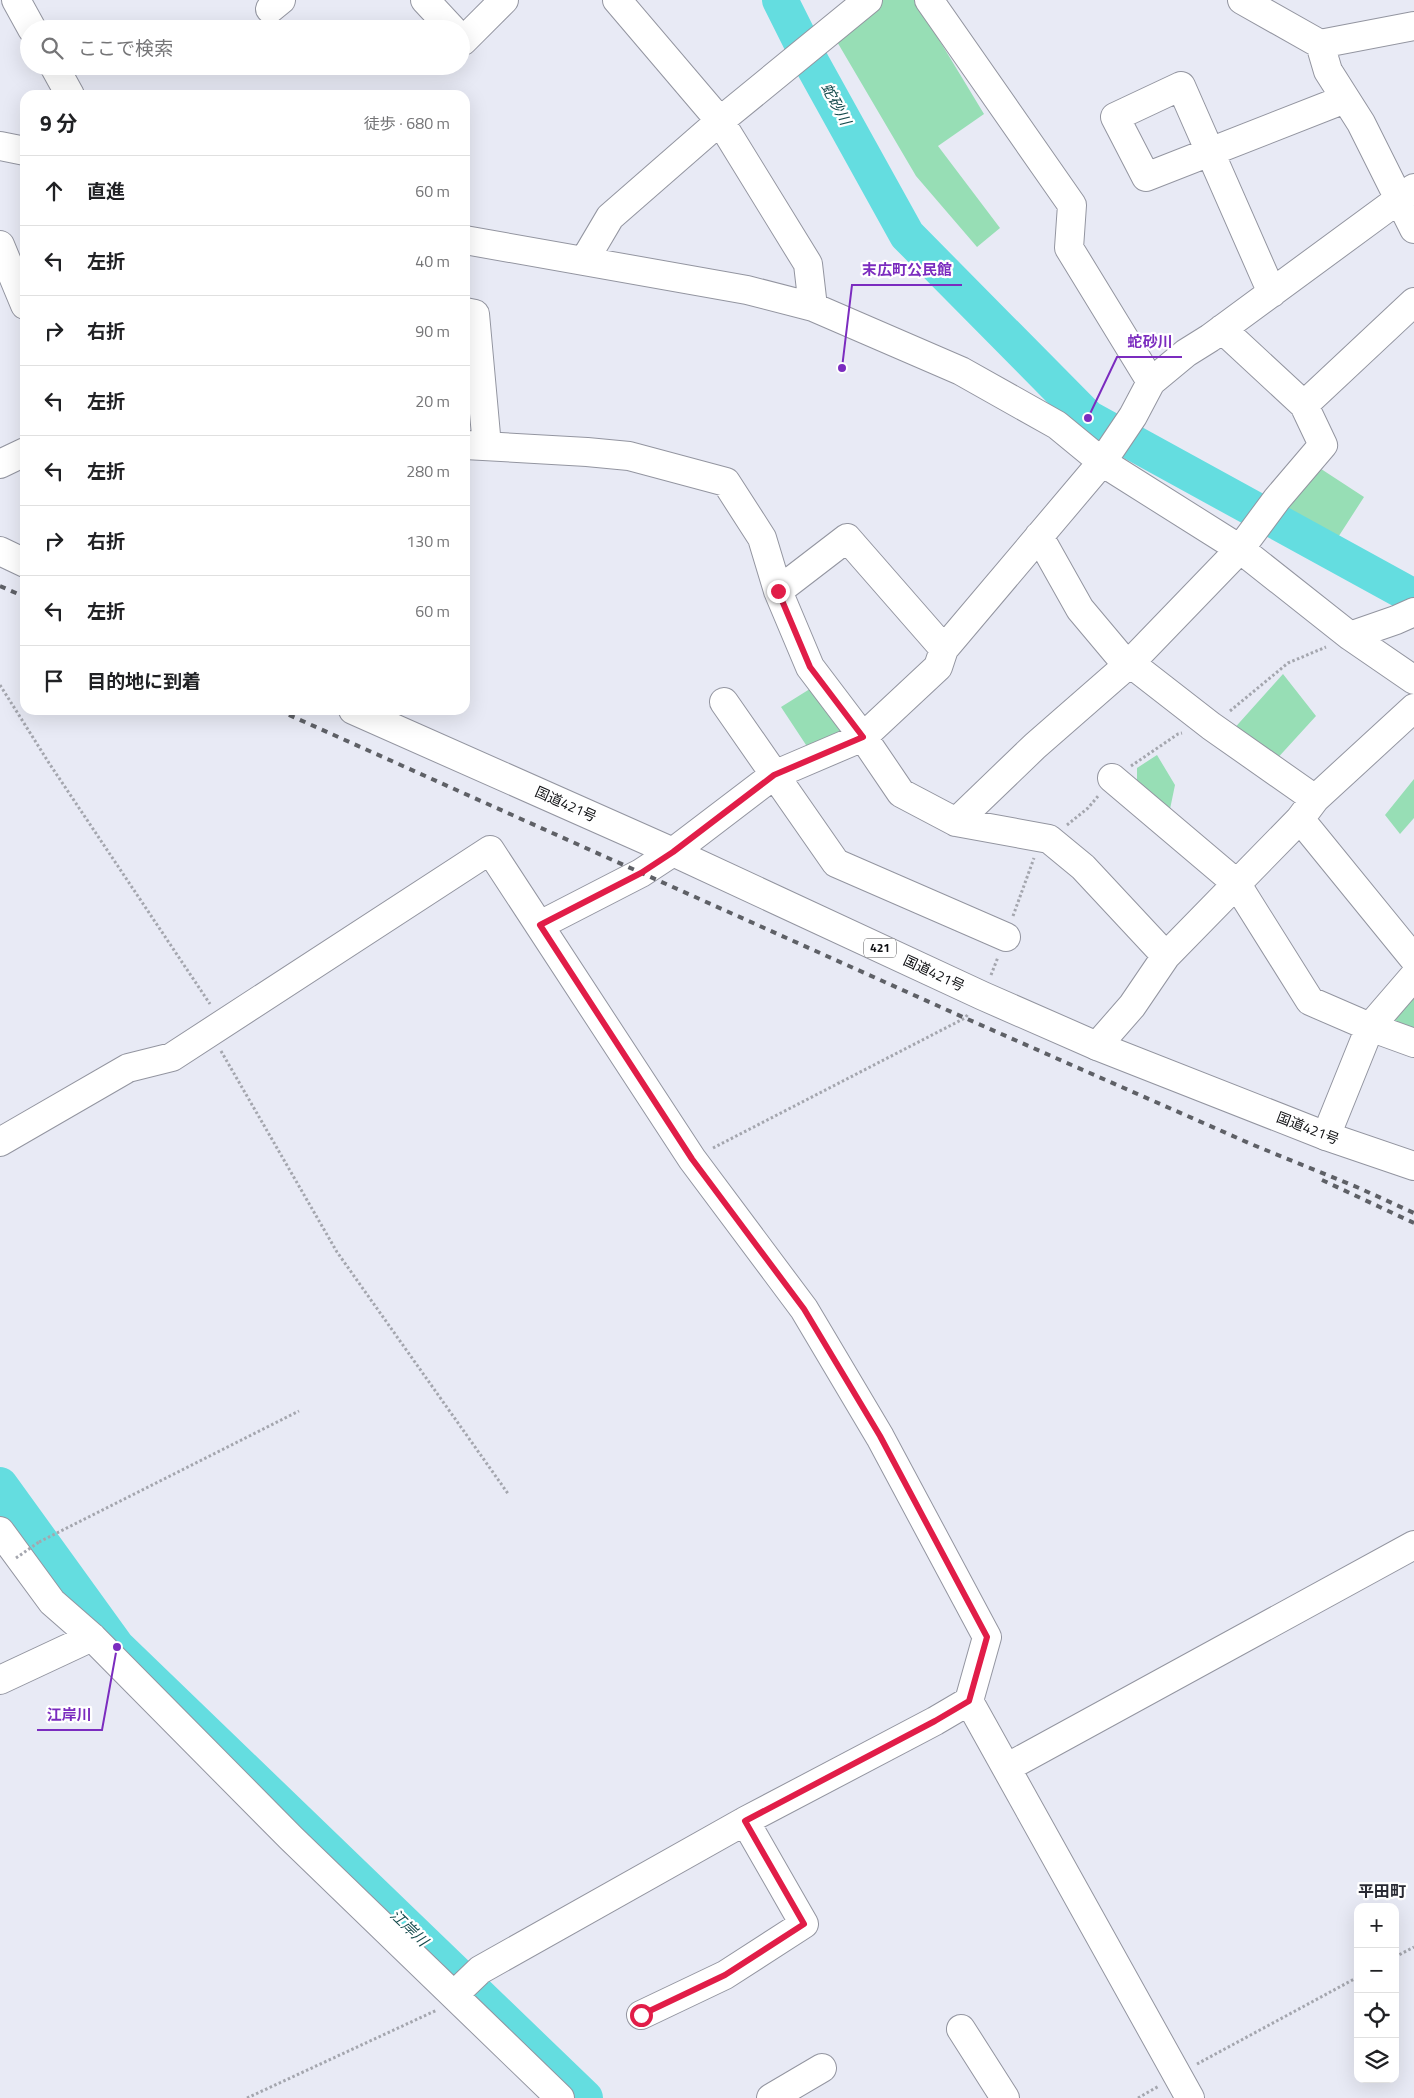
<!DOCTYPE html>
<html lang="ja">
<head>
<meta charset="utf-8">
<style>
  :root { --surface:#fff; --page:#f2f2f2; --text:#202124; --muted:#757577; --line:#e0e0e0 }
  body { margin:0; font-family:"Titillium Web","Noto Sans JP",sans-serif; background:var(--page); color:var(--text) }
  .controls { position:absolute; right:15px; bottom:15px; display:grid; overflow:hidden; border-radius:10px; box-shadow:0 5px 20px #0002 }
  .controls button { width:45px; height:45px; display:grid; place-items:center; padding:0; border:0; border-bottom:1px solid var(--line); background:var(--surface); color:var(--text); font:25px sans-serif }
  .stop { position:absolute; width:15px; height:15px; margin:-11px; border:4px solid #e11d48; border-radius:50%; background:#fff }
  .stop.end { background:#e11d48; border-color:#fff; box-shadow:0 1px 5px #0008 }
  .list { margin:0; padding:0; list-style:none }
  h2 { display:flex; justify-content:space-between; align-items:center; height:65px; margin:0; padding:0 20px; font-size:21px }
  h2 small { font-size:16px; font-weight:400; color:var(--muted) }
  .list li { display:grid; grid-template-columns:32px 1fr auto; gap:15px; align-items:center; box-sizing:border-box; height:70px; padding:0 20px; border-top:1px solid var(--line) }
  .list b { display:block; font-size:19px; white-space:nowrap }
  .list em { font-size:16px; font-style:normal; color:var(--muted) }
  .icon { flex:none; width:28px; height:28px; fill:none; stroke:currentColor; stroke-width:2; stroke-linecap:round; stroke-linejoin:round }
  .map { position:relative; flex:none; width:1414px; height:2098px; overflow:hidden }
  .search { position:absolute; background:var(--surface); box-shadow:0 5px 20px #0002; left:20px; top:20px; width:450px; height:55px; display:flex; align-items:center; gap:12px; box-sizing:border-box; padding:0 18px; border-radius:28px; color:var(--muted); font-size:19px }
  .panel { position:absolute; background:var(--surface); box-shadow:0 5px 20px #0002; left:20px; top:90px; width:450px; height:625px; border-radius:15px }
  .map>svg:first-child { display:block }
  .green { fill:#97deb5 }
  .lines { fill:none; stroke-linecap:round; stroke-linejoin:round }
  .river { stroke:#64dde0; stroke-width:36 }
  .minor-casing { stroke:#9395a0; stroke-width:30 }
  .highway-casing { stroke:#9395a0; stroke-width:30 }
  .path { stroke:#a4a6ae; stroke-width:3; stroke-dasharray:2.5 2.5; stroke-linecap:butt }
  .minor { stroke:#fff; stroke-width:28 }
  .highway { stroke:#fff; stroke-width:28 }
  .rail { stroke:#5e6066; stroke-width:4; stroke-dasharray:6 6; stroke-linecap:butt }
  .path-bridge { stroke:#a4a6ae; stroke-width:3; stroke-dasharray:2.5 2.5; stroke-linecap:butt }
  .route { stroke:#e11d48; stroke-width:6 }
  .labels { text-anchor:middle; stroke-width:4.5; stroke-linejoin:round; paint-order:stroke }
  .shield { fill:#fff; stroke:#565658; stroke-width:1 }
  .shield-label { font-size:12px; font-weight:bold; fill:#0d0e11 }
  .street-label { font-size:14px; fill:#0d0e11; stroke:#fff }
  .water-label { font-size:15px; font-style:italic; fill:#144a4c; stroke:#fff }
  .quarter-label { font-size:16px; font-weight:bold; fill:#292a33; stroke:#fff }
  .leader { fill:none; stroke:#7b2cbf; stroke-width:2 }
  .callout-dot { fill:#7b2cbf; stroke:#fff; stroke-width:2 }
  .callout-label { font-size:15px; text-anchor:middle; font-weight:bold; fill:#7b2cbf; stroke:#fff; stroke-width:4.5; stroke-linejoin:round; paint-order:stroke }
</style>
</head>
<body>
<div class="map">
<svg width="1414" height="2098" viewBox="0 0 1414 2098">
  <rect width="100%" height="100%" fill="#e8eaf5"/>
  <!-- green -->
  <path class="green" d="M882,0h33l69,114 -46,32 62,82 -23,19 -61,-71 -80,-136z
    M1315,465l49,32 -29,45 -49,-32z
    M1283,674l33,42 -42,46 -43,-30z
    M813,687l32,40 -5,15 -28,12 -31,-47z
    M1157,755l18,30 -5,24 -33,-26v-15z
    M1414,779v39l-14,16 -15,-19z
    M1414,993v42l-17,-6 -3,-13z"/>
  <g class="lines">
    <!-- river -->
    <path class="river" d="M780,0l30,60 97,175 181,183 326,179
      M0,1485l117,162 468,451"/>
    <defs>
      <path id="minor" d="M16,0l16,29
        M425,0l27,29
        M617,0l103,121 88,143 5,43
        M929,0l143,205 -3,43 82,134
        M1242,0l78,44 8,27 33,52 53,106
        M270,9l11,-9
        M461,39l2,2 41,-41
        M1320,44l94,-18
        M54,66l16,29
        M0,146l25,5
        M465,240l282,50 66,17 148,64 96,54 45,37 138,87 110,87 64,44
        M0,245l25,60
        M584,261l26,-44 110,-96 148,-121
        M1272,293l-91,-207 -66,31 31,60 199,-78
        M465,312l10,2 12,132
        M1304,405l110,-103
        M465,445l122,7 42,4 97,26 36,56 16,53 32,76 53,70 38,56 55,29 93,17 34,28 83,89
        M0,464l25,-12
        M1039,536l41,73 47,56
        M778,591l69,-53 97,111
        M1350,636l46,-16 18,-8
        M1130,663l81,63 104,73
        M724,702l112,161 170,74
        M1112,778l124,105 74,118 60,26 44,16
        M1300,819l114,140
        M956,822l79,-76 95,-83 110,-114 37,-50 46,-54 -19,-40 -82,-76
        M540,925l101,-52 32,-21 101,-77 89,-38 75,-70 6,-18 158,-187 31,-46 18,-34 35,-29 24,-15 204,-150
        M1097,1046l35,-40 34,-50 134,-137 15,-20 99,-91
        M1326,1136l44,-109 44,-51
        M0,1142l128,-74 44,-11 318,-207 202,309 112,150 76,128 107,200 -18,64 -34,20 -190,100 -265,149 -26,25
        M0,1531l52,71 40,35 199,201 269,260
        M0,1680l92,-43
        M969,1701l221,397
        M1008,1767l406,-222
        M641,2015l84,-40 79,-51 -59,-103
        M961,2029l44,69
        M771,2098l51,-30"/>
      <path id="highway" d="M0,551l25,12
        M353,710l320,142 310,144 114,50 229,90 88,30"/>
    </defs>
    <!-- minor casing -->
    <use href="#minor" class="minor-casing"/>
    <!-- highway casing -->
    <use href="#highway" class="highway-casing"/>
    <!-- path -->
    <path class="path" d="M0,685l49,78 161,241
      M1230,711l58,-48 38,-16
      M1131,766l47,-32 4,-1
      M1067,825l21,-17 11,-13
      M1013,916l21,-58
      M991,975l7,-18
      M221,1051l116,201 172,243
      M713,1148l252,-130 3,-4
      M39,1542l260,-131
      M1395,1957l19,-10
      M1197,2064l161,-87
      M247,2098l190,-88
      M1138,2098l21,-12"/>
    <!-- minor -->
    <use href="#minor" class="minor"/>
    <!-- highway -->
    <use href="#highway" class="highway"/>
    <!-- rail -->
    <path class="rail" d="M0,586l25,11
      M278,710l687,308 286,126 108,44 55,25
      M1322,1180l92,43"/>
    <!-- path-bridge -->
    <path class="path-bridge" d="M16,1558l23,-16"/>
  </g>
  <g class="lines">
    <!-- route -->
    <path class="route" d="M641,2015l84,-40 79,-51 -59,-103 190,-100 34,-20 18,-64 -107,-201 -76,-127 -112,-150 -152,-234 101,-52 32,-21 101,-77 89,-38 -53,-70 -32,-76"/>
  </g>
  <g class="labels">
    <!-- shield labels -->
    <rect class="shield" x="864" y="938.5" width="32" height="19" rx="4"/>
    <g class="shield-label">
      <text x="880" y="952">421</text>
    </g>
    <!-- street labels -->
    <g class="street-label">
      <text transform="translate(566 804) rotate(24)" y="5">国道421号</text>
      <text transform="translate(934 973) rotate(25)" y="5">国道421号</text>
      <text transform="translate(1308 1128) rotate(21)" y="5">国道421号</text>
    </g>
    <!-- water labels -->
    <g class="water-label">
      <text transform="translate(836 104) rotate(62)" y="5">蛇砂川</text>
      <text transform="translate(409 1928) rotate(44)" y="5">江岸川</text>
    </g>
    <!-- quarter labels -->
    <g class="quarter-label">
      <text x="1382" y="1897">平田町</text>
    </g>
  </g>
  <!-- callouts -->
  <path class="leader" d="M842 368L852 285H962M1088 418L1117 357H1182M117 1647L102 1730H37"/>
  <g class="callout-dot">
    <circle cx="842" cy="368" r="5"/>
    <circle cx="1088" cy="418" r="5"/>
    <circle cx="117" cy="1647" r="5"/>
  </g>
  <g class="callout-label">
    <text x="907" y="275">末広町公民館</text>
    <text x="1150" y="347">蛇砂川</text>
    <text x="69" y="1720">江岸川</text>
  </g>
</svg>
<div class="controls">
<button>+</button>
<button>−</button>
<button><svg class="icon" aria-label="locate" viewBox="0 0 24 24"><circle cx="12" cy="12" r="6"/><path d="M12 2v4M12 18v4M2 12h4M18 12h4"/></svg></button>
<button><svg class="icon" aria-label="layers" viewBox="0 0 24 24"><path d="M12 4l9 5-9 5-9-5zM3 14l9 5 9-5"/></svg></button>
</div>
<div class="stop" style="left:641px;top:2015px"></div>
<div class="stop end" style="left:778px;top:591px"></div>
<div class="search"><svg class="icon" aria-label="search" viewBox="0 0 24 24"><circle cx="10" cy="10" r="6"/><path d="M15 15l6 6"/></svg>ここで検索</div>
<section class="panel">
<h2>9 分<small>徒歩 · 680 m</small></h2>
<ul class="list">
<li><svg class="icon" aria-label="ahead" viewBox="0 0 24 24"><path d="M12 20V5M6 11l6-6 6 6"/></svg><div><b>直進</b></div><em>60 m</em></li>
<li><svg class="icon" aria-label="left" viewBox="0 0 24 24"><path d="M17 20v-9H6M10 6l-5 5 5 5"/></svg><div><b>左折</b></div><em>40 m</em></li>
<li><svg class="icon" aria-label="right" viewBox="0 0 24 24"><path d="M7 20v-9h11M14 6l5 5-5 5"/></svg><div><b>右折</b></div><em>90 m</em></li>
<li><svg class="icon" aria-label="left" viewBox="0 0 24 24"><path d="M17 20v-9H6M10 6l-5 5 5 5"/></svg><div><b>左折</b></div><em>20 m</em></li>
<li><svg class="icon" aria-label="left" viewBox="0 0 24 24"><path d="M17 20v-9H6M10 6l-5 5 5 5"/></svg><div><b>左折</b></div><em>280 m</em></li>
<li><svg class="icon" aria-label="right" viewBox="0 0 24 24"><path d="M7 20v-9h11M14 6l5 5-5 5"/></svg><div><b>右折</b></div><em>130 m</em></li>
<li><svg class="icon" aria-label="left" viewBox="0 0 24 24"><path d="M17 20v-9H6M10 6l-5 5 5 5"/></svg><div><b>左折</b></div><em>60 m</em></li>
<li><svg class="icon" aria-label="arrive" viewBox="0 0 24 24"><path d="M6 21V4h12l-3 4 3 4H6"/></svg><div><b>目的地に到着</b></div></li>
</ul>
</section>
</div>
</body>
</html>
